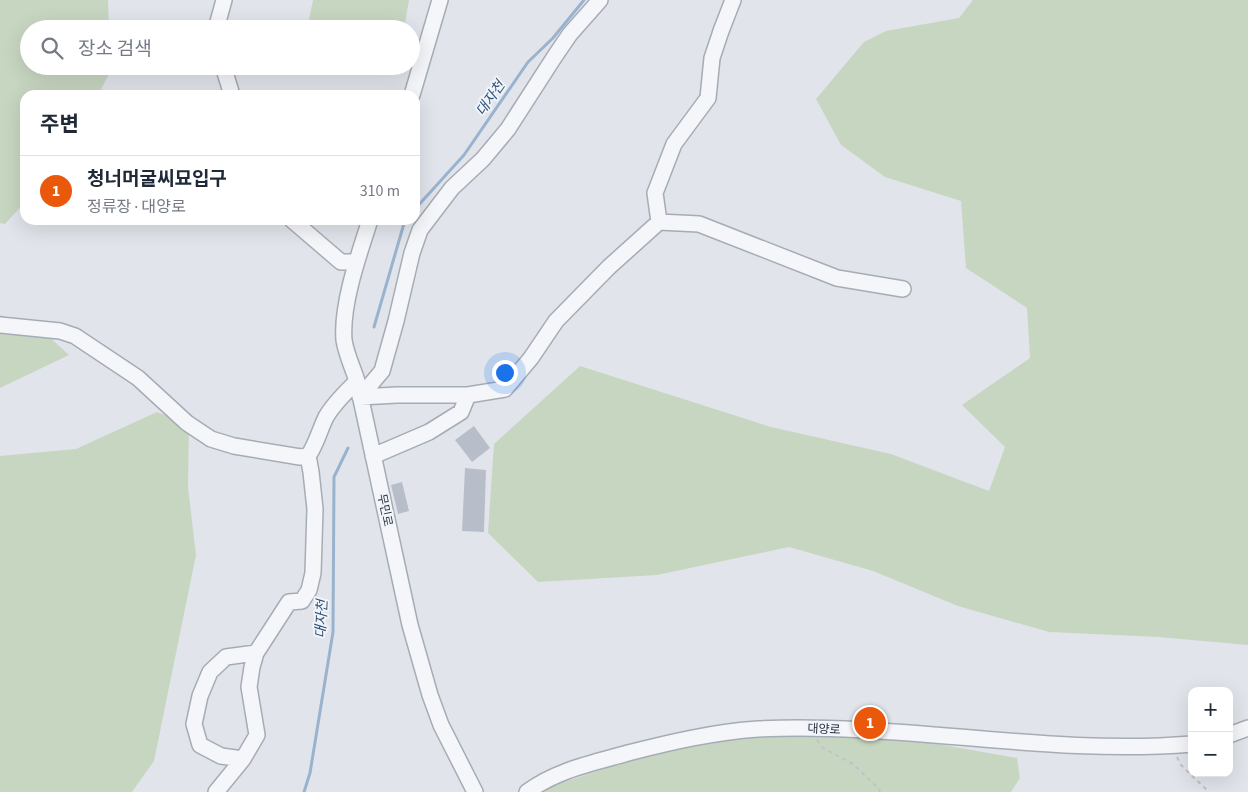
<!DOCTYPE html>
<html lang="ko">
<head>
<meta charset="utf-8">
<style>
  :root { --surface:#fff; --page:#f2f2f3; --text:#1f2937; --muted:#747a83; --line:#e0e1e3; --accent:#ea580c }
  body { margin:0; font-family:"Source Sans 3","Noto Sans KR",sans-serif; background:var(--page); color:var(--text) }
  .controls { position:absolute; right:15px; bottom:15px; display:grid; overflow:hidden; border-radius:10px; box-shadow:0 5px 20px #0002 }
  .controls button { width:45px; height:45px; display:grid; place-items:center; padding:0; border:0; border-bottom:1px solid var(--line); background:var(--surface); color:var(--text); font:25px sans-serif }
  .you { position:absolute; left:504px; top:372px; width:18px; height:18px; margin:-12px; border:4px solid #fff; border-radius:50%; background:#1a73e8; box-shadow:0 0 0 8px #1a73e833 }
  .badge { display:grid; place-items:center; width:32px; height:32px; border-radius:50%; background:var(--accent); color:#fff; font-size:16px; font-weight:700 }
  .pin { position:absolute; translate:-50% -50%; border:2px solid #fff; box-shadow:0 1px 5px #0006 }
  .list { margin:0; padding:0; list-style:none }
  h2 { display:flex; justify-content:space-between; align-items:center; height:65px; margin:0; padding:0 20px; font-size:21px }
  h2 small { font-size:16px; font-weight:400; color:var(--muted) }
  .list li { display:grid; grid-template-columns:32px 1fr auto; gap:15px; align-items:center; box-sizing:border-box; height:70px; padding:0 20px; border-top:1px solid var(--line) }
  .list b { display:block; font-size:19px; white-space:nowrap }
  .list p { margin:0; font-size:16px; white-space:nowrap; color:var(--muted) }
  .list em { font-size:16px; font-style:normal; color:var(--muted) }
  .icon { flex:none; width:28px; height:28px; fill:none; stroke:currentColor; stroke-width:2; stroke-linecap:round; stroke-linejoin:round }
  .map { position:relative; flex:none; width:1248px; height:792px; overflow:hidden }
  .search { position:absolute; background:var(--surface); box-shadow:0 5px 20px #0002; left:20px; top:20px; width:400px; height:55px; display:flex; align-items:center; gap:12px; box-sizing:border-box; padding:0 18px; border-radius:28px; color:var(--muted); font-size:19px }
  .panel { position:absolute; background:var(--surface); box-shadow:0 5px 20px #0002; left:20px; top:90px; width:400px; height:135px; border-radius:15px }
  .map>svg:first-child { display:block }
  .green { fill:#c7d6c1 }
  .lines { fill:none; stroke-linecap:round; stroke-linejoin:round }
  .stream { stroke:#99b3ce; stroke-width:3 }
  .building { fill:#b8bec9 }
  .minor-casing { stroke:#a6acb6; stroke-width:18 }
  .path { stroke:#bfc3ca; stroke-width:2; stroke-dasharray:4 4; stroke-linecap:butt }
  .minor { stroke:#f4f6f9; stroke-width:15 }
  .labels { text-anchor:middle; stroke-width:4; stroke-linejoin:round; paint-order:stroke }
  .street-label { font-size:12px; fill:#283244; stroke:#f1f4f8 }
  .water-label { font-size:14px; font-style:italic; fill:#2e517c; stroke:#f1f4f8 }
</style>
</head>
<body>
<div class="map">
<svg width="1248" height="792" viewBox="0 0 1248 792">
  <rect width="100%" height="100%" fill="#e1e5eb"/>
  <!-- green -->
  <path class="green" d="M0,0h108l1,29h-80v37h81l1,4 -13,25h-73v107l-20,22 -5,-1z
    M313,0h96l-5,29h-97z
    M973,0h275v645l-90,-8 -109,-5 -91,-26 -85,-35 -84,-24 -132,28 -119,7 -50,-49 6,-89 86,-78 191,61 120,27 98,37 16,-44 -43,-42 68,-47 -3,-50 -61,-40 -5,-67 -76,-24 -44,-32 -25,-46 48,-57 22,-11 73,-13z
    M0,315l36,10 33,30 -69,33z
    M157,412l32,12 -1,63 8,68 -42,206 -22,31h-132v-336l76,-7z
    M713,729l213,13 91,16 3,20 -9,14h-476l92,-31z"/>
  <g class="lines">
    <!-- stream -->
    <path class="stream" d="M415,209l49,-54 64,-93 25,-24 31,-38
      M374,327l31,-107
      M304,792l6,-19 23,-141 1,-155 14,-29"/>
  </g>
  <!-- building -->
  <path class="building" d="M474,426l16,22 -18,14 -17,-22z
    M465,468l21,2 -2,62 -22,-1z
    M402,482l7,29 -11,3 -7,-29z"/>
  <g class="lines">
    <defs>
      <path id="minor" d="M216,29l8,-29
        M223,66l9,29
        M412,95l28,-95
        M292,220l49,42h15
        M370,220c-11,34 -29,85 -26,120 2,14 9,28 13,41l53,244 20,70 11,30 34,67
        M659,222l-4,-29 19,-49 34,-46 4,-40 9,-27 12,-31
        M0,325l60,6 15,5 63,42 49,45 24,16 23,7 66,11 8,-1c8,-11 12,-27 18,-39 8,-14 20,-25 31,-36
        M360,397l37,-2h71l37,-6 26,-31 25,-37 53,-54 50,-45 40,2 138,54 66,11
        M360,397l22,-26 14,-50 16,-68 8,-23 32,-42 31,-29 25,-30 47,-73 15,-22 30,-34
        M373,456l56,-24 32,-20 7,-17
        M1229,735l19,-7
        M243,759l-22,-3 -21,-11 -6,-21 6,-28 10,-24 16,-15 30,-4
        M216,792l27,-33 14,-24 -8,-48 3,-20 4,-14 33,-51 13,-1 7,-11 4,-17 2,-64 -4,-37 -3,-16
        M527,792c30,-22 66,-29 101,-39 43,-11 86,-21 130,-24 145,-7 289,27 434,15"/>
    </defs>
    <!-- minor casing -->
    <use href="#minor" class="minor-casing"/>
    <!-- path -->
    <path class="path" d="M817,740l6,8 30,16 26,25 1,3
      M1177,757l4,8 28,27"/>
    <!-- minor -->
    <use href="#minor" class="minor"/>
  </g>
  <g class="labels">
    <!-- street labels -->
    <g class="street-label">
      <text transform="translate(385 510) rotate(78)" y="4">무민로</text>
      <text transform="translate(824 729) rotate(3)" y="4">대양로</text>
    </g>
    <!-- water labels -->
    <g class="water-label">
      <text transform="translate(490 98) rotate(-55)" y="5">대자천</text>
      <text transform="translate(321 619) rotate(-87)" y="5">대자천</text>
    </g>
  </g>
</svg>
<div class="controls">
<button>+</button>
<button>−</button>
</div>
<div class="you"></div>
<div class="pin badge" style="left:870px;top:723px">1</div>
<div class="search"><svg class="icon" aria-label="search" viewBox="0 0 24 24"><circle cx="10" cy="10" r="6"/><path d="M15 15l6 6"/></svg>장소 검색</div>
<section class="panel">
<h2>주변<small></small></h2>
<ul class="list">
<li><span class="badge">1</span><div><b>청너머굴씨묘입구</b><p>정류장 · 대양로</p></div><em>310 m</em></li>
</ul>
</section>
</div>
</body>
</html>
